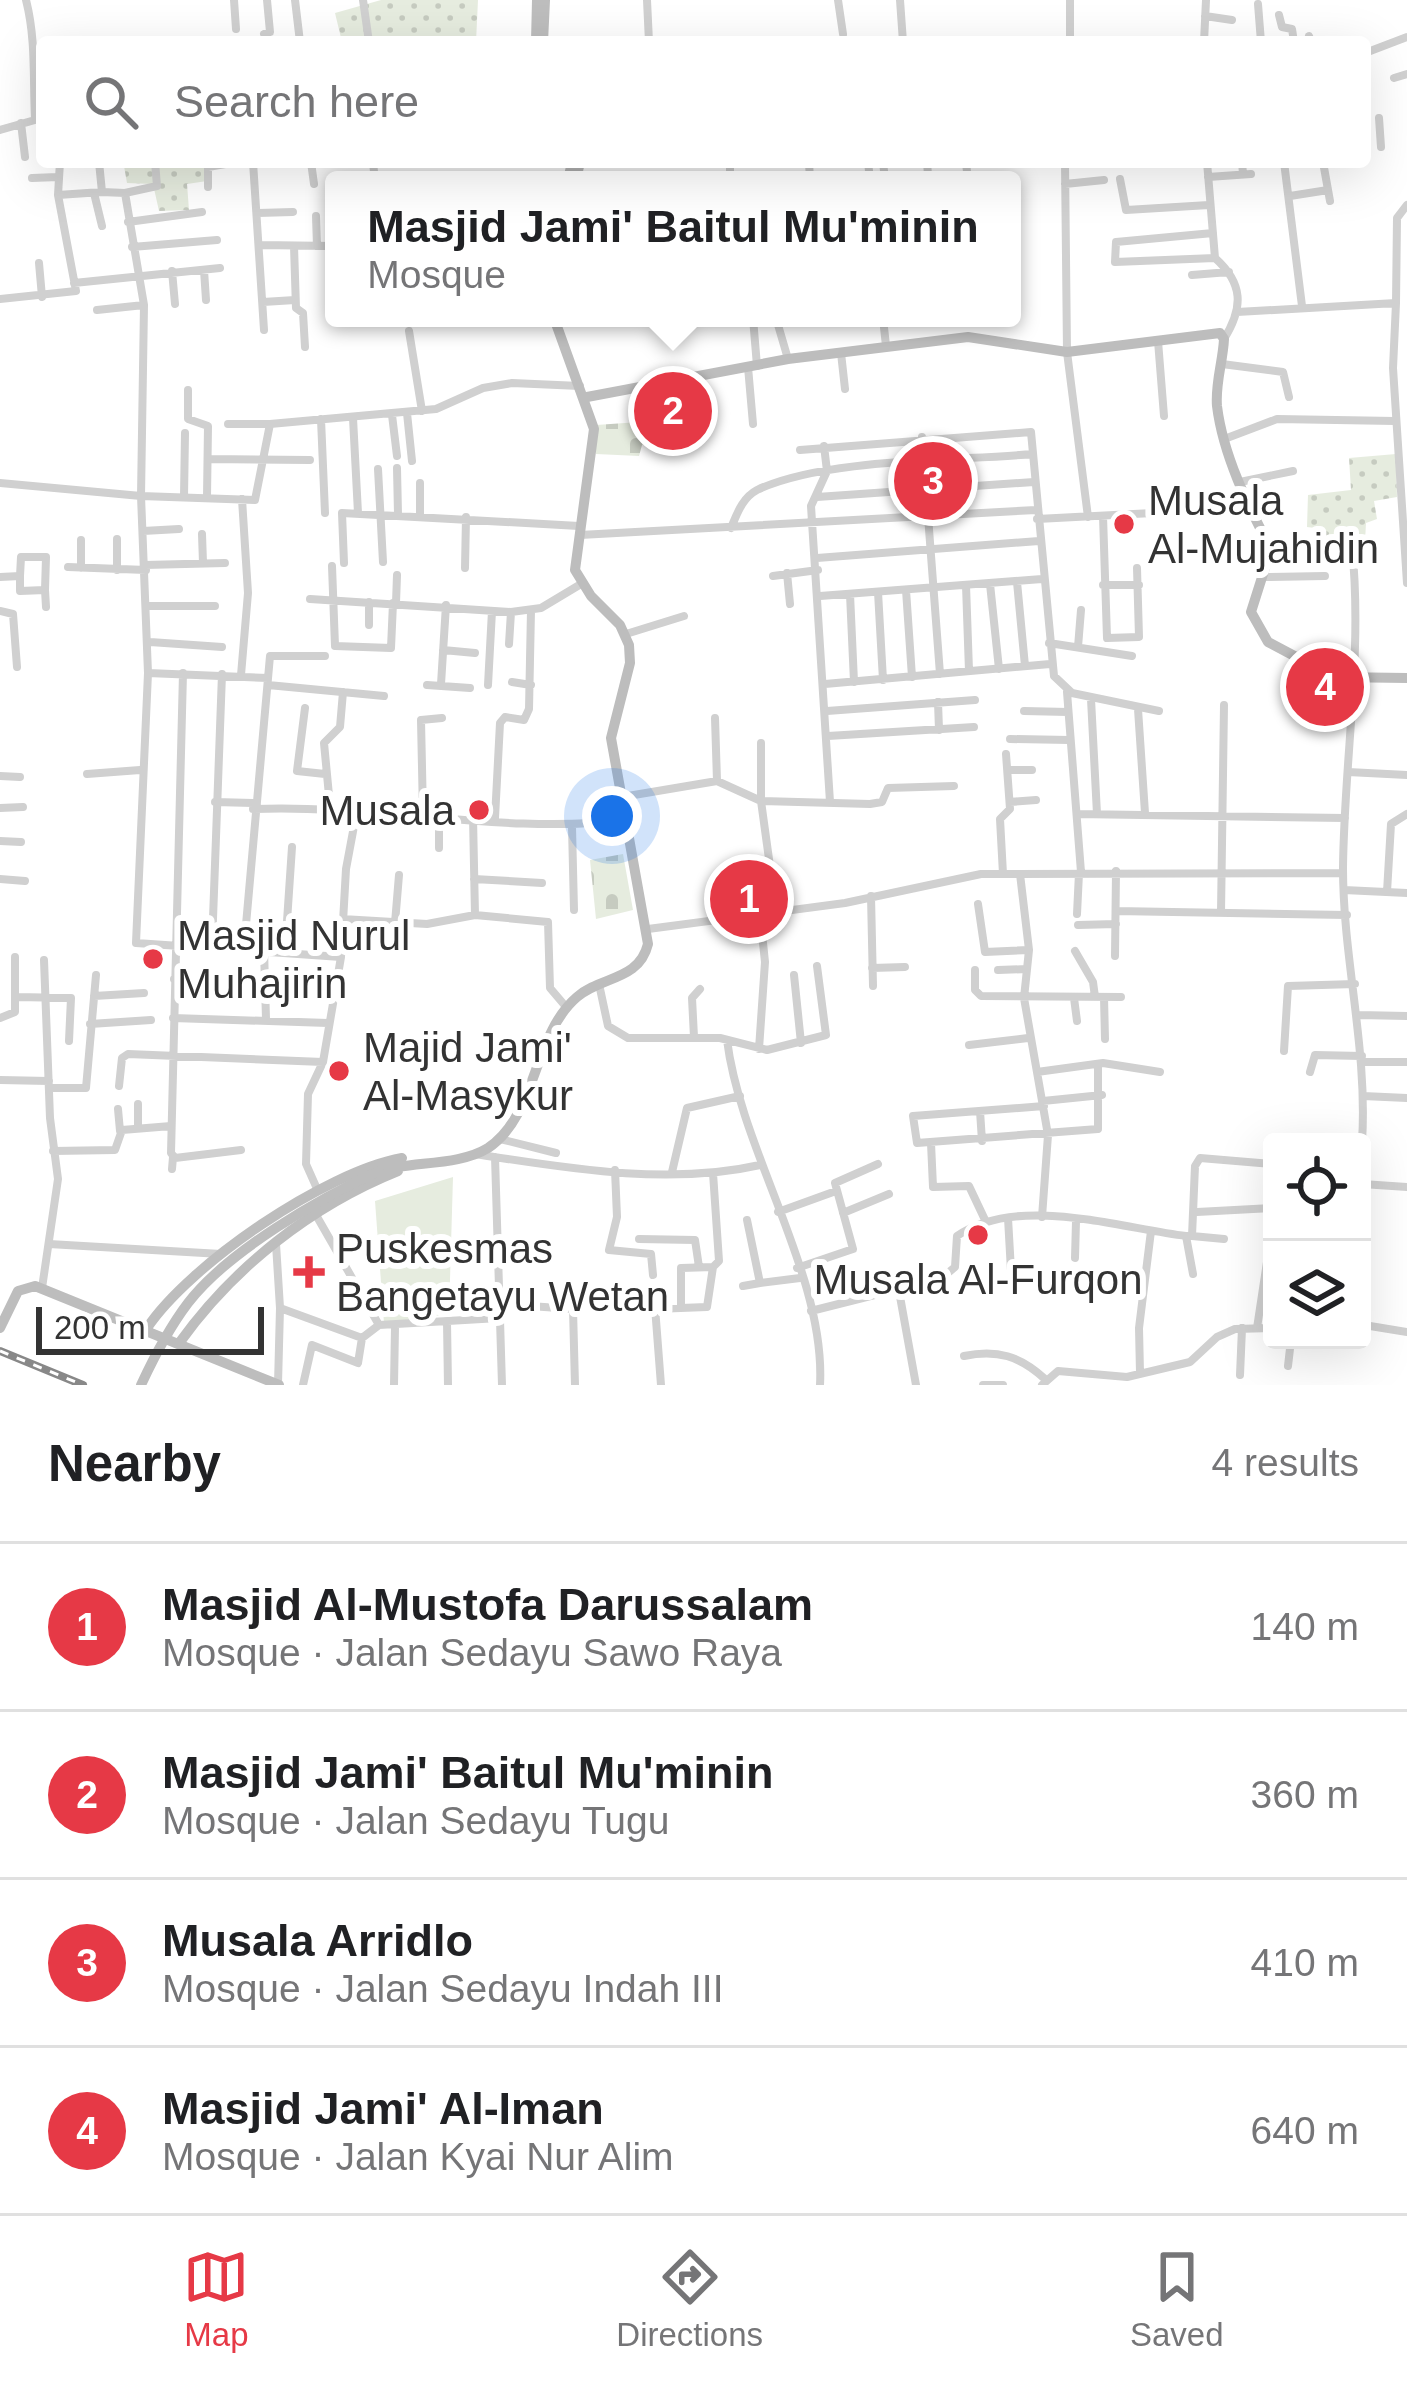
<!DOCTYPE html>
<html lang="en">
<head>
<meta charset="utf-8">
<style>
  :root { --surface:#fff; --page:#f6f6f6; --text:#202124; --muted:#757577; --line:#e0e0e0; --accent:#e63946 }
  body { margin:0; font-family:Helvetica,sans-serif; background:var(--page); color:var(--text) }
  .controls { position:absolute; right:36px; bottom:36px; display:grid; overflow:hidden; border-radius:12px; box-shadow:0 12px 48px #0002 }
  .controls button { width:108px; height:108px; display:grid; place-items:center; padding:0; border:0; border-bottom:3px solid var(--line); background:var(--surface); color:var(--text); font:60px sans-serif }
  .scale { position:absolute; left:36px; bottom:30px; width:228px; box-sizing:border-box; padding-left:12px; border:6px solid #333; border-top:0; font-size:33px; line-height:42px; white-space:nowrap; color:#333; -webkit-text-stroke:9px #fff; paint-order:stroke }
  .you { position:absolute; left:612px; top:816px; width:42px; height:42px; margin:-30px; border:9px solid #fff; border-radius:50%; background:#1a73e8; box-shadow:0 0 0 18px #1a73e833 }
  .badge { display:grid; place-items:center; width:78px; height:78px; border-radius:50%; background:var(--accent); color:#fff; font-size:39px; font-weight:700 }
  .pin { position:absolute; translate:-50% -50%; border:6px solid #fff; box-shadow:0 3px 12px #0006 }
  .popup { position:absolute; left:325px; top:171px; width:696px; height:156px; box-sizing:border-box; display:grid; place-content:center; border-radius:12px; background:var(--surface); filter:drop-shadow(0 3px 9px #0005); font-size:39px; white-space:nowrap; color:var(--muted) }
  .popup b { font-size:45px; color:var(--text) }
  .popup::after { content:''; position:absolute; left:50%; top:100%; margin-left:-24px; border:24px solid transparent; border-top-color:var(--surface) }
  .list { margin:0; padding:0; list-style:none }
  h2 { display:flex; justify-content:space-between; align-items:center; height:156px; margin:0; padding:0 48px; font-size:51px }
  h2 small { font-size:39px; font-weight:400; color:var(--muted) }
  .list li { display:grid; grid-template-columns:78px 1fr auto; gap:36px; align-items:center; box-sizing:border-box; height:168px; padding:0 48px; border-top:3px solid var(--line) }
  .list b { display:block; font-size:45px; white-space:nowrap }
  .list p { margin:0; font-size:39px; white-space:nowrap; color:var(--muted) }
  .list em { font-size:39px; font-style:normal; color:var(--muted) }
  .icon { flex:none; width:66px; height:66px; fill:none; stroke:currentColor; stroke-width:2; stroke-linecap:round; stroke-linejoin:round }
  .map { position:relative; flex:none; width:1407px; height:1385px; overflow:hidden }
  .search { position:absolute; background:var(--surface); box-shadow:0 12px 48px #0002; left:36px; right:36px; top:36px; height:132px; display:flex; align-items:center; gap:30px; box-sizing:border-box; padding:0 42px; border-radius:12px; color:var(--muted); font-size:45px }
  .sheet { height:828px; background:var(--surface) }
  nav { display:flex; justify-content:space-around; align-items:center; box-sizing:border-box; height:168px; border-top:3px solid var(--line); background:var(--surface); font-size:33px; color:var(--muted) }
  nav a { display:grid; justify-items:center; gap:6px }
  nav .on { color:var(--accent) }
  .map>svg:first-child { display:block }
  .grass { fill:url(#grass-dots) }
  .cemetery { fill:url(#cemetery-stones) }
  .green { fill:#e6ecdf }
  .lines { fill:none; stroke-linecap:round; stroke-linejoin:round }
  .street { stroke:#d0d0d0; stroke-width:8 }
  .secondary { stroke:#bdbdbd; stroke-width:10 }
  .rail-casing { stroke:#888; stroke-width:8 }
  .rail { stroke:#fff; stroke-width:3; stroke-dasharray:9; stroke-linecap:butt }
  .secondary-bridge { stroke:#bdbdbd; stroke-width:10 }
  .poi-dot { fill:#e63946; stroke:#fff; stroke-width:4.5 }
  .labels { text-anchor:middle; stroke-width:12; stroke-linejoin:round; paint-order:stroke }
  .poi-label { font-size:42px; fill:#333; stroke:#fff; text-anchor:start }
</style>
</head>
<body>
<div class="map">
<svg width="1407" height="1385" viewBox="0 0 1407 1385">
  <defs>
    <pattern id="grass-dots" width="8" height="8" patternUnits="userSpaceOnUse" patternTransform="scale(3)"><rect width="8" height="8" fill="#e6ecdf"/><path d="M2 2h.1M6 6h.1" fill="none" stroke="#c6cbc0" stroke-width="1.8" stroke-linecap="round"/></pattern>
    <pattern id="cemetery-stones" width="16" height="16" patternUnits="userSpaceOnUse" patternTransform="scale(3)"><rect width="16" height="16" fill="#e6ecdf"/><path d="M2 7V4a2 2 0 0 1 4 0v3zM10 15v-3a2 2 0 0 1 4 0v3z" fill="#c6cbc0"/></pattern>
  </defs>
  <rect width="100%" height="100%" fill="#fff"/>
  <!-- grass -->
  <path class="grass" d="M381,0h97l-2,42h-134l-7,-29z
    M102,162h103l2,19 -20,3 2,26 -30,1 -6,-27 -26,-1 -3,-17 -21,1z
    M1396,454l1,43 -23,4 3,18 -11,4 -1,19 -49,4 -1,-18 -8,-1 1,-32 43,-5 -2,-32z"/>
  <!-- cemetery -->
  <path class="cemetery" d="M654,421l1,23 -13,1 -3,11 -43,-2v-29z
    M623,854l10,56 -37,9 -6,-59z"/>
  <!-- green -->
  <path class="green" d="M453,1177l-4,137 -65,9 -9,-122z"/>
  <g class="lines">
    <!-- street -->
    <path class="street" d="M26,0c10,39 7,78 9,119
      M234,0l2,29
      M295,0l5,42
      M363,0l6,42
      M647,0l2,42
      M838,0l5,34
      M900,0l3,42
      M1258,4l3,38
      M1279,15l3,12 10,2 2,13
      M1205,16l27,4
      M264,34l6,-2 -3,-32
      M1309,36l2,6
      M1070,42v-42
      M1204,42l2,-42
      M1365,53l42,-16
      M1394,78l13,-4
      M1379,118l2,29
      M21,123l4,34
      M0,130l42,-12
      M253,162l11,168
      M311,162l3,22
      M373,162l1,10
      M730,162v18
      M809,162l1,18
      M838,162v2
      M868,162l2,18
      M883,162l2,18
      M927,162l1,13
      M966,162l1,10
      M1065,162l2,190 21,165
      M1207,162l8,96c28,25 29,49 9,81
      M1242,162l1,12
      M1284,162l18,144
      M1323,162l7,39
      M1208,177l43,-3
      M32,178l26,-1
      M1120,179l6,31 83,-5
      M1065,184l39,-4
      M208,187v-20l29,-5
      M102,192l23,1 19,112 -3,191 114,4 15,-76 166,-15 47,-21 29,-5 68,3
      M94,193l8,33
      M125,193l32,-7 -2,-24
      M58,195l44,-3 -3,-30
      M331,196l3,40
      M1290,196l38,-6
      M258,213l35,-1
      M316,216l1,30
      M128,222l74,-10
      M1213,233l-97,9 -1,20 100,-4
      M260,245l74,1
      M294,246l2,62 7,5 2,34
      M132,247l85,-7
      M39,263l3,34
      M204,270l2,30
      M172,271l3,33
      M1192,275l37,-3
      M74,283l146,-15
      M0,299l76,-8 -18,-96 2,-33
      M263,302l32,-2
      M1396,303l-3,65 14,215
      M97,310l47,-5
      M1237,312l159,-9 1,-85 10,-13
      M753,318l4,48
      M776,318l12,41
      M883,318l3,28
      M409,331l13,80
      M1158,341l6,75
      M841,353l4,36
      M1222,364l61,8 6,25
      M748,367l5,57
      M188,390v29l20,7 -1,71
      M407,413l5,48
      M392,415l5,41
      M353,418l5,95
      M321,419l4,94
      M228,424h40
      M922,437l18,237
      M1227,438l50,-19 118,2
      M824,446l3,25 -16,35 19,296
      M800,450l231,-18 23,244 18,17 87,18
      M208,459l102,1
      M397,468l1,46
      M378,469l5,93
      M1240,482l53,-11
      M0,483l141,13 7,177 120,5
      M420,483v32
      M184,497l1,-64
      M817,497l217,-15
      M1252,510l29,-2
      M1103,516l4,122 32,-1 -2,-69
      M1037,519l212,-11
      M731,528c6,-14 11,-30 26,-38 68,-32 199,-29 276,-36
      M143,531l36,-2
      M202,534l1,29
      M580,535l456,-25
      M117,539v31
      M81,540v28
      M1352,547c11,106 -8,215 -9,321 0,92 25,181 19,274
      M817,558l222,-17
      M344,563l-2,-50 237,13
      M145,565l80,-2
      M332,566l3,80 56,2 2,-45
      M68,567l78,3
      M465,568l1,-51
      M787,573l3,31
      M20,576l1,-19h25l-1,33
      M773,576l45,-6
      M0,577l20,-1v15l25,-1 1,17
      M1266,577l59,-1
      M1017,582l8,84
      M990,584l9,85
      M966,585l3,86
      M1103,585h36
      M906,590l6,87
      M878,592l5,88
      M850,594l4,88
      M820,596l222,-17
      M310,599l201,13 30,-4 40,-24
      M396,603l1,-28
      M148,606h67
      M0,611l13,3 4,53
      M369,625v-23
      M626,634l58,-18
      M150,642l72,5
      M1049,643l83,13
      M509,644l2,-32
      M1078,647l3,-37
      M443,650l32,3
      M148,673l-12,270 205,14
      M183,673l-12,480 4,5 66,-8
      M241,675l7,-82 -6,-94
      M512,682l19,3
      M441,684l5,-79
      M825,684l225,-20
      M268,685l116,11
      M427,685l43,3
      M488,685l4,-74
      M1067,692l14,180
      M1091,699l6,115
      M938,702l1,28
      M305,708l-8,63 28,3
      M1138,709l7,104
      M827,711l148,-11
      M1024,711l44,1
      M715,718l2,63
      M828,736l146,-9
      M1010,739l59,1
      M761,743v58l15,109
      M1008,770h24
      M1348,772l59,3
      M87,774l53,-4
      M0,776l20,1
      M622,797l95,-16 44,20 109,3 12,-2 6,-14 66,-2
      M215,802l38,1
      M1010,802l26,-2
      M330,806l-6,-63 16,-16 3,-35
      M0,808l23,-1
      M253,809c124,-5 253,26 373,11
      M423,814l-2,-94 21,-2
      M1077,814l268,4
      M473,817l2,98
      M495,818l5,-95 5,-6 19,3 5,-11 2,-99
      M572,827l2,83
      M0,841l21,1
      M439,848v-33
      M1003,874l-3,-55 10,-10 -4,-55
      M1020,874l9,76 -5,48 24,137 -6,82
      M0,879l25,2
      M474,879l68,4
      M760,890v-26
      M1344,890l63,3
      M1387,892l4,-68 16,-10
      M871,896l2,90
      M978,904l7,48 44,-2
      M759,905l6,57 -6,87
      M1116,911l231,4
      M1221,913l3,-208
      M1077,914l2,-41
      M342,919l85,5 48,-9 73,7 2,66 17,20
      M395,923l4,-48
      M1078,925l38,-1
      M648,929l197,-26 136,-29 362,-1
      M212,946l10,-272
      M244,947l26,-291h55
      M264,949l2,70
      M285,951l7,-104
      M1075,951l18,31 2,15
      M1115,956l1,-85
      M872,968l33,-1
      M975,970v20l6,6 140,1
      M998,970l29,-1
      M794,975l7,68
      M174,979l88,4
      M599,984l9,42 20,12h92l47,12 59,-15 -9,-69
      M94,996l50,-3
      M16,997l55,1 -2,43
      M1104,997l1,42
      M1074,998l3,23
      M1359,1015l48,1
      M0,1018l15,-6v-55
      M173,1018l155,5
      M90,1024l61,-4
      M694,1037l-2,-39 8,-9
      M727,1040c14,112 99,235 93,345
      M969,1045l59,-7
      M1284,1051l4,-65 67,-2
      M1362,1062h45
      M1037,1072l66,-9 57,9
      M1310,1072l5,-17 47,1
      M0,1080l49,1
      M119,1086l3,-28 6,-4 195,8
      M49,1088h37l10,-113
      M1363,1096l44,2
      M1043,1101l59,-6
      M1044,1106l-131,10 4,27 181,-14v-65
      M118,1109l2,22
      M980,1111l2,30
      M138,1128v-24
      M500,1139l56,14
      M931,1143l2,44 36,-1 17,36
      M53,1151l62,-1 7,-20 49,-4
      M475,1154c91,14 193,32 285,11
      M495,1157l7,228
      M172,1169l1,-12
      M615,1170l2,47 -8,33 42,4 2,21
      M672,1172l15,-64 53,-12
      M1362,1184l45,3
      M318,1191l-12,-27 2,-70 15,-32 18,-105 5,-88 11,-59
      M778,1212l58,-21
      M1197,1212l75,-4
      M843,1213l46,-19
      M1362,1214v115
      M316,1215l63,110 120,-7
      M1008,1218l4,70
      M747,1220l13,63 40,-5
      M1186,1236h6l3,-70 5,-8 72,6
      M1186,1236l7,38
      M1192,1236l32,3
      M639,1239l56,1 4,27
      M49,1244l172,10
      M276,1244l4,64 82,30
      M1075,1258l1,-37
      M797,1268l56,-19 -18,-66 43,-19
      M743,1286l17,-3
      M42,1288l16,-109 -8,-61 -6,-158
      M899,1291l17,94
      M654,1294l7,91
      M499,1304l74,5 2,76
      M681,1308v-40l32,-1
      M654,1309l53,-2 6,-40 6,-6 -6,-88
      M811,1311l131,-33 13,-11 2,-31c60,-42 162,-8 229,0
      M447,1322l1,63
      M1364,1325l43,7
      M1257,1328l15,-99
      M964,1356c33,-7 56,0 81,23
      M1288,1366l3,-26
      M1140,1373l-1,-45 12,-97
      M1240,1375l2,-47
      M278,1384l2,-76
      M303,1385l9,-40 46,18 4,-25 17,-13
      M394,1385l1,-58
      M983,1385h20
      M1042,1385l16,-14 69,6 63,-15 27,-25 18,-8 37,-1"/>
    <!-- secondary -->
    <path class="secondary" d="M536,42l1,-42
      M543,42l2,-42
      M568,180l4,-18
      M576,180l4,-18
      M587,397l201,-38 180,-22 99,15 153,-19 4,6c-1,22 -9,45 -7,67 6,49 31,100 54,143l-20,63 17,30 66,35 73,1
      M379,1171c34,-10 80,-5 109,-23 49,-32 45,-114 89,-151 24,-21 62,-16 71,-53l-37,-206 19,-75 -1,-18 -9,-20 -29,-29 -16,-26 19,-141 -40,-111
      M0,1328l18,-37 17,-5 244,99
      M147,1328c43,-64 178,-156 255,-170
      M180,1342c54,-75 131,-136 218,-171"/>
    <defs>
      <path id="rail" d="M0,1351l83,34"/>
    </defs>
    <!-- rail casing -->
    <use href="#rail" class="rail-casing"/>
    <!-- rail -->
    <use href="#rail" class="rail"/>
    <!-- secondary-bridge -->
    <path class="secondary-bridge" d="M141,1385c13,-28 28,-57 47,-82 40,-52 132,-105 191,-132"/>
  </g>
  <!-- markers -->
  <g class="poi-dot">
    <circle cx="1124" cy="524" r="12"/>
    <circle cx="479" cy="810" r="12"/>
    <circle cx="153" cy="959" r="12"/>
    <circle cx="339" cy="1071" r="12"/>
    <circle cx="978" cy="1235" r="12"/>
    <path d="M303 1254h12v12h12v12h-12v12h-12v-12h-12v-12h12z"/>
  </g>
  <g class="labels">
    <!-- poi labels -->
    <g class="poi-label">
      <text x="1148" y="515">Musala<tspan x="1148" dy="48">Al-Mujahidin</tspan></text>
      <text x="455" y="825" text-anchor="end">Musala</text>
      <text x="177" y="950">Masjid Nurul<tspan x="177" dy="48">Muhajirin</tspan></text>
      <text x="363" y="1062">Majid Jami'<tspan x="363" dy="48">Al-Masykur</tspan></text>
      <text x="336" y="1263">Puskesmas<tspan x="336" dy="48">Bangetayu Wetan</tspan></text>
      <text x="978" y="1294" text-anchor="middle">Musala Al-Furqon</text>
    </g>
  </g>
</svg>
<div class="controls">
<button><svg class="icon" aria-label="locate" viewBox="0 0 24 24"><circle cx="12" cy="12" r="6"/><path d="M12 2v4M12 18v4M2 12h4M18 12h4"/></svg></button>
<button><svg class="icon" aria-label="layers" viewBox="0 0 24 24"><path d="M12 4l9 5-9 5-9-5zM3 14l9 5 9-5"/></svg></button>
</div>
<div class="scale">200 m</div>
<div class="you"></div>
<div class="pin badge" style="left:749px;top:899px">1</div>
<div class="pin badge" style="left:673px;top:411px">2</div>
<div class="popup"><b>Masjid Jami' Baitul Mu'minin</b>Mosque</div>
<div class="pin badge" style="left:933px;top:481px">3</div>
<div class="pin badge" style="left:1325px;top:687px">4</div>
<div class="search"><svg class="icon" aria-label="search" viewBox="0 0 24 24"><circle cx="10" cy="10" r="6"/><path d="M15 15l6 6"/></svg>Search here</div>
</div>
<section class="sheet">
<h2>Nearby<small>4 results</small></h2>
<ul class="list">
<li><span class="badge">1</span><div><b>Masjid Al-Mustofa Darussalam</b><p>Mosque · Jalan Sedayu Sawo Raya</p></div><em>140 m</em></li>
<li><span class="badge">2</span><div><b>Masjid Jami' Baitul Mu'minin</b><p>Mosque · Jalan Sedayu Tugu</p></div><em>360 m</em></li>
<li><span class="badge">3</span><div><b>Musala Arridlo</b><p>Mosque · Jalan Sedayu Indah III</p></div><em>410 m</em></li>
<li><span class="badge">4</span><div><b>Masjid Jami' Al-Iman</b><p>Mosque · Jalan Kyai Nur Alim</p></div><em>640 m</em></li>
</ul>
</section>
<nav>
<a class="on"><svg class="icon" aria-label="map" viewBox="0 0 24 24"><path d="M3 6l6-2 6 2 6-2v14l-6 2-6-2-6 2zM9 4v14M15 6v14"/></svg>Map</a>
<a><svg class="icon" aria-label="directions" viewBox="0 0 24 24"><path d="M12 3l9 9-9 9-9-9zM9 14v-3h6M13 9l2 2-2 2"/></svg>Directions</a>
<a><svg class="icon" aria-label="saved" viewBox="0 0 24 24"><path d="M7 4h10v16l-5-4-5 4z"/></svg>Saved</a>
</nav>
</body>
</html>
